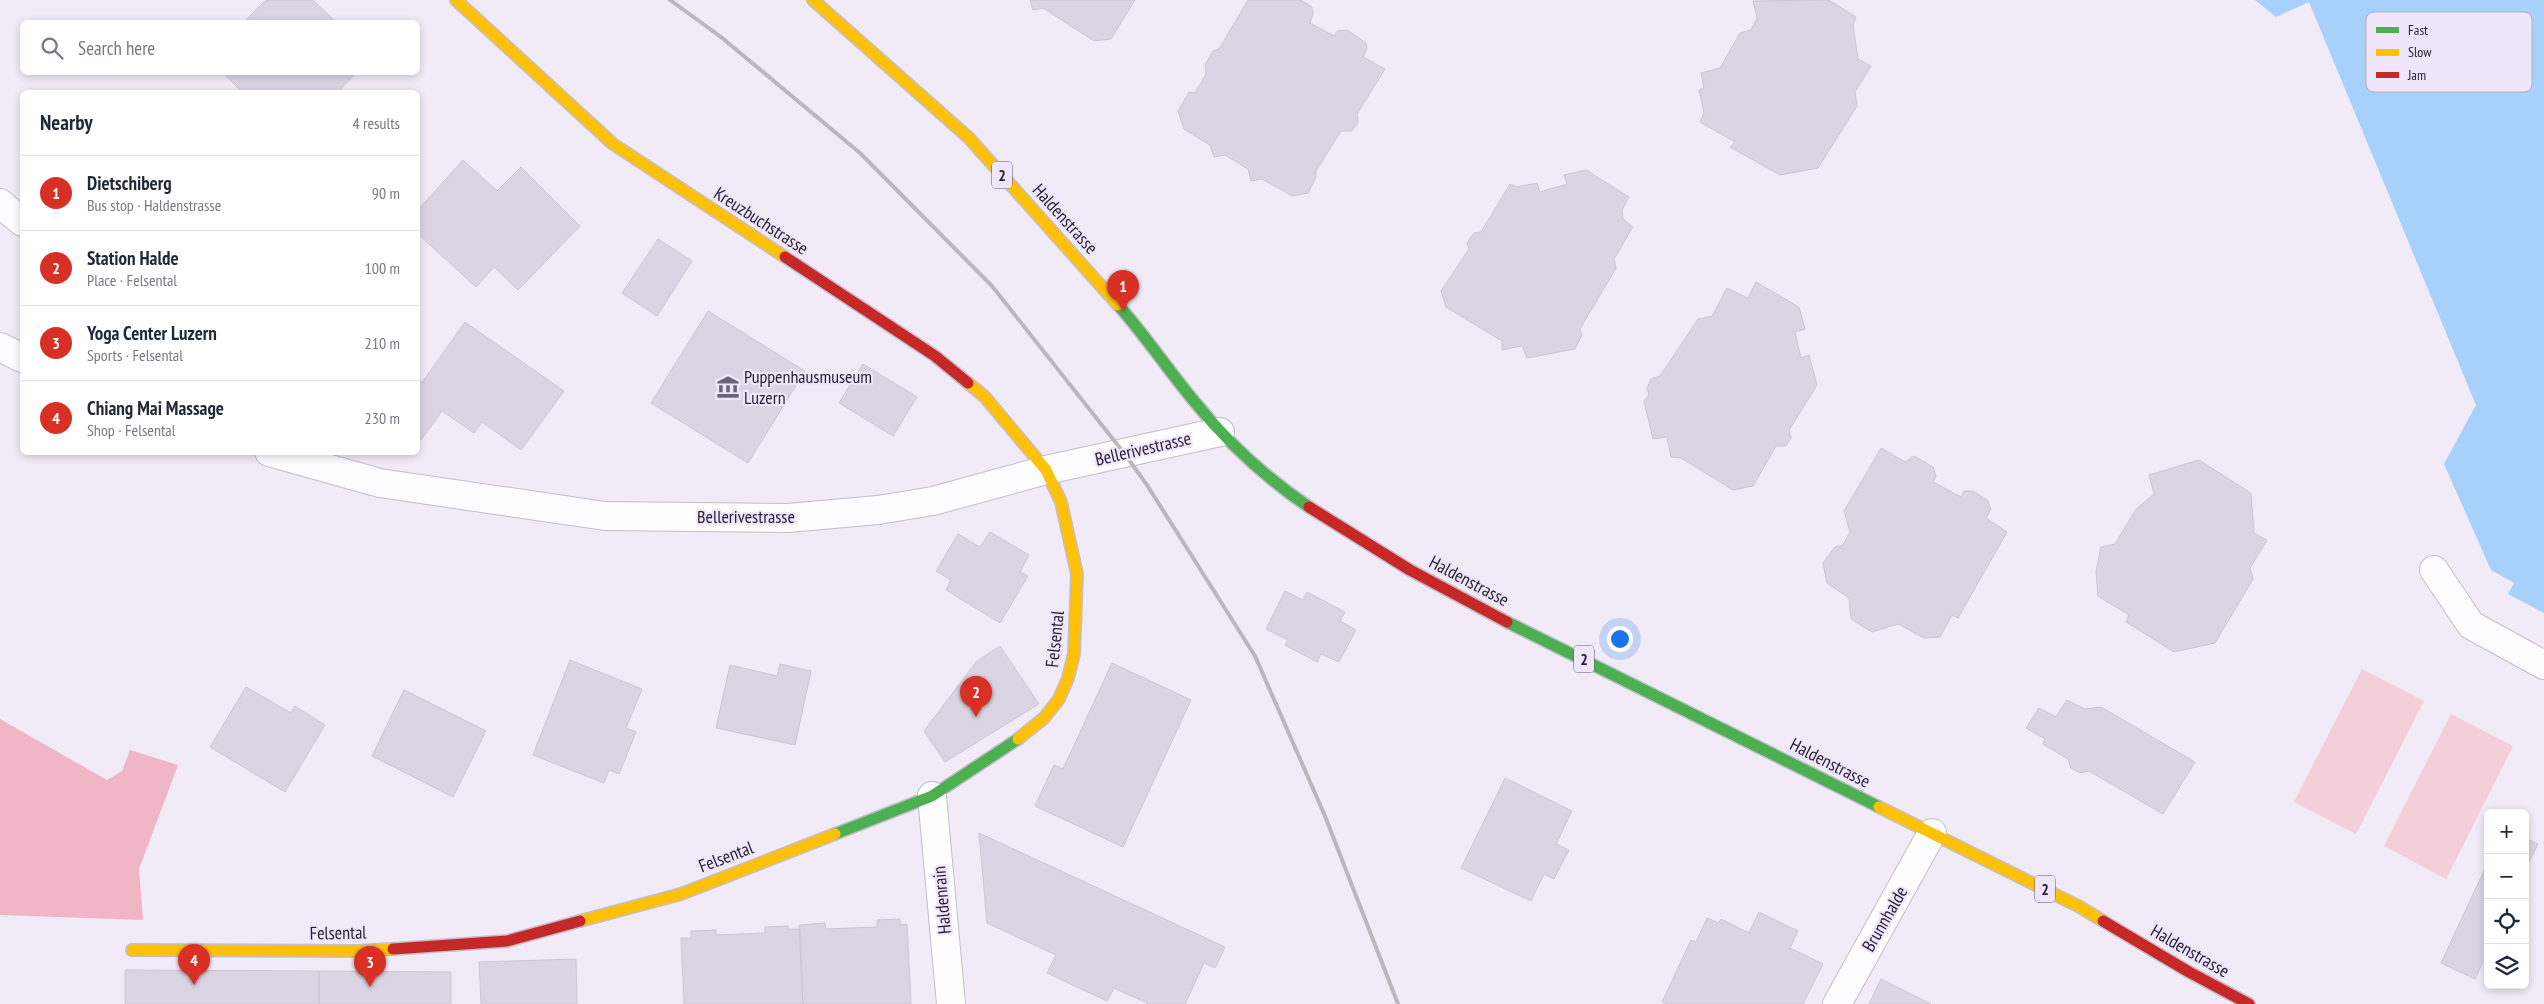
<!DOCTYPE html>
<html lang="en">
<head>
<meta charset="utf-8">
<style>
  :root { --surface:#fff; --page:#f2f2f3; --text:#1f2937; --muted:#747a83; --line:#e0e1e3; --accent:#d93025 }
  body { margin:0; font-family:"PT Sans Narrow",sans-serif; background:var(--page); color:var(--text) }
  .controls { position:absolute; right:15px; bottom:15px; display:grid; overflow:hidden; border-radius:8px; box-shadow:0 2px 8px #0003 }
  .controls button { width:45px; height:45px; display:grid; place-items:center; padding:0; border:0; border-bottom:1px solid var(--line); background:var(--surface); color:var(--text); font:25px sans-serif }
  .you { position:absolute; left:1619px; top:638px; width:18px; height:18px; margin:-12px; border:4px solid #fff; border-radius:50%; background:#1a73e8; box-shadow:0 0 0 8px #1a73e833 }
  .badge { display:grid; place-items:center; width:32px; height:32px; border-radius:50%; background:var(--accent); color:#fff; font-size:16px; font-weight:700 }
  .pin { position:absolute; translate:-50% -41px; filter:drop-shadow(0 1px 2px #0008) }
  .pin::after { content:''; position:absolute; top:26px; width:18px; height:15px; background:inherit; clip-path:polygon(0 0,100% 0,50% 100%) }
  .list { margin:0; padding:0; list-style:none }
  h2 { display:flex; justify-content:space-between; align-items:center; height:65px; margin:0; padding:0 20px; font-size:21px }
  h2 small { font-size:16px; font-weight:400; color:var(--muted) }
  .list li { display:grid; grid-template-columns:32px 1fr auto; gap:15px; align-items:center; box-sizing:border-box; height:75px; padding:0 20px; border-top:1px solid var(--line) }
  .list b { display:block; font-size:19px; white-space:nowrap }
  .list p { margin:0; font-size:16px; white-space:nowrap; color:var(--muted) }
  .list em { font-size:16px; font-style:normal; color:var(--muted) }
  .icon { flex:none; width:28px; height:28px; fill:none; stroke:currentColor; stroke-width:2; stroke-linecap:round; stroke-linejoin:round }
  .map { position:relative; flex:none; width:2544px; height:1004px; overflow:hidden }
  .search { position:absolute; background:var(--surface); box-shadow:0 2px 8px #0003; left:20px; top:20px; width:400px; height:55px; display:flex; align-items:center; gap:12px; box-sizing:border-box; padding:0 18px; border-radius:8px; color:var(--muted); font-size:19px }
  .panel { position:absolute; background:var(--surface); box-shadow:0 2px 8px #0003; left:20px; top:90px; width:400px; height:365px; border-radius:8px }
  .map>svg:first-child { display:block }
  .green { fill:#f4ced9 }
  .forest { fill:#f1b6c6 }
  .water { fill:#a7d0fb }
  .building { fill:#dbd4e3; stroke:#ccc6d3 }
  .lines { fill:none; stroke-linecap:round; stroke-linejoin:round }
  .street-casing { stroke:#c4bdcb; stroke-width:30 }
  .fast-casing { stroke:#c4bdcb; stroke-width:14 }
  .slow-casing { stroke:#c4bdcb; stroke-width:14 }
  .jam-casing { stroke:#c4bdcb; stroke-width:14 }
  .street { stroke:#fdfcfe; stroke-width:28 }
  .fast { stroke:#4caf50; stroke-width:11 }
  .slow { stroke:#ffc107; stroke-width:11 }
  .jam { stroke:#c62828; stroke-width:11 }
  .rail { stroke:#bab8bc; stroke-width:4 }
  .labels { text-anchor:middle; stroke-width:4.5; stroke-linejoin:round; paint-order:stroke }
  .shield { fill:#f0e6fb; stroke:#63596c; stroke-width:1 }
  .shield-label { font-size:16px; font-weight:bold; fill:#261d2f }
  .street-label { font-size:18px; fill:#261d2f; stroke:#f0e6fb }
  .poi-label { font-size:18px; fill:#261d2f; stroke:#f0e6fb; text-anchor:start }
  .key { fill:#f0e6fb; stroke:#b3aabe; stroke-width:1 }
  .key-label { font-size:14px; fill:#261d2f }
</style>
</head>
<body>
<div class="map">
<svg width="2544" height="1004" viewBox="0 0 2544 1004">
  <rect width="100%" height="100%" fill="#f0ebf6"/>
  <!-- green -->
  <path class="green" d="M2362,669l62,32 -68,133 -62,-32z
    M2451,714l62,32 -67,133 -62,-33z"/>
  <!-- forest -->
  <path class="forest" d="M0,719l107,61 15,-9 8,-21 48,15 -39,104 4,51 -143,-5z"/>
  <!-- water -->
  <path class="water" d="M2255,0h289v613l-36,-19 6,-11 -23,-13 -47,-106 32,-59 -167,-403 -33,15z"/>
  <!-- building -->
  <path class="building" d="M266,0h47l23,22h-92z
    M1030,0h105l-24,39 -17,2 -51,-33 -10,2z
    M1248,0h53l11,7 1,7 -3,9 24,13 3,-5 10,-1 19,13 1,6 -4,8 22,12 -28,45 1,8 -6,9h-11l-25,40v6l-8,16 -16,3 -30,-17 -11,2 -3,-12 -23,-14 -11,2 -4,-12 -26,-16 -6,-18 11,-19 6,1 11,-19 -1,-9 8,-14 6,-2z
    M1829,0l27,17 -3,8 5,34 13,7 -16,26 2,14 -39,62 -38,7 -50,-28 5,-5 -35,-20 4,-9 -5,-23 5,-2 -3,-15 19,-5 20,-35 11,-3 6,-12 -4,-17z
    M222,72h135l-19,20h-96z
    M463,160l34,31 24,-24 59,59 -62,64 -24,-23 -18,20 -58,-53v-24z
    M1586,170l43,27 -7,13 1,9 10,8 -19,32 2,9 -36,61 2,6 -7,14 -48,9 -5,-12 -20,4v-9l-56,-34 -5,-16 28,-42 -2,-6 7,-10 7,-1 29,-48 7,3 20,-4 3,9 27,-8 -3,-9z
    M658,239l34,22 -35,55 -35,-23z
    M1756,282l43,25 6,22 -10,3 6,26 8,-3 8,30 -28,45 2,8 -5,8h-10l-23,40 -20,4 -52,-32 -10,-1 -4,-20 -14,2 -9,-38 5,-6 -2,-7 4,-9 9,-3 38,-57 14,-3 15,-28 21,10z
    M708,311l97,60 -57,92 -97,-60z
    M465,322l99,69 -43,59 -39,-28 -8,11 -32,-22 -21,29 -3,-2v-59l7,5 -2,-3z
    M863,364l54,33 -24,39 -54,-33z
    M1881,448l24,14 9,-6 19,11 3,9 -3,6 28,15 3,-6h9l14,9 4,9 -5,9 21,14 -49,86 -6,-3 -12,22 -16,1 -26,-14 -26,8 -21,-13 -2,-21 -22,-15 -4,-20 12,-16 8,-2 7,-13 -6,-21z
    M2199,460l52,33 3,40 13,7 -17,28 3,11 -38,64 -41,9 -48,-30 3,-7 -31,-19 -2,-24 5,-25 14,-3 21,-35 18,-15 -5,-19z
    M990,532l39,23 -9,17 8,4 -28,47 -54,-33 5,-10 -15,-9 22,-37 22,13z
    M1285,591l18,9 4,-8 38,20 -5,9 16,9 -17,32 -18,-8 -4,8 -32,-17 3,-5 -22,-11z
    M1000,646l39,58 -94,58 -21,-31 52,-69z
    M570,660l72,29 -16,39 10,4 -17,42 -10,-4 -5,13 -71,-28z
    M1112,663l79,37 -68,147 -88,-41 19,-41 9,4z
    M780,664l31,7 -16,74 -79,-17 14,-63 47,11z
    M246,687l45,26 4,-7 30,19 -40,67 -75,-45z
    M404,690l82,41 -33,66 -81,-41z
    M2067,700l18,9 16,-2 94,55 -32,52 -74,-43 -9,2 -9,-5 -3,-9 -25,-15 2,-5 -19,-11 13,-20 17,9z
    M1505,778l67,33 -16,33 13,6 -15,29 -10,-5 -13,27 -70,-33z
    M979,833l246,114 -10,21 -11,-5 -19,41h-36l-35,-16 -7,13 -60,-28 9,-18 -69,-32z
    M2525,838l13,6 -13,26z
    M2488,862v89l-13,28 -34,-16z
    M1759,912l39,19 -8,17 33,16 -20,40h-136l-5,-2 29,-62 5,2 11,-24 12,5 2,-4 28,14z
    M900,919v6l7,-1 4,80h-108l-4,-79 26,-2 1,6 51,-2v-7z
    M788,926v3h12l3,75h-119l-3,-66h10v-7l25,-1v5l49,-2v-6z
    M576,959l1,45h-96l-2,-42z
    M125,970l194,1v33h-194z
    M319,971l132,1v32h-132z
    M1881,979l50,25h-62z"/>
  <g class="lines">
    <defs>
      <path id="street" d="M0,203l22,19
        M0,347l22,11
        M269,452l111,31 225,33 183,2 90,-8 55,-9 113,-31 174,-38
        M2434,570l37,55 73,40
        M932,796l19,208
        M1837,1004l95,-171"/>
      <path id="fast" d="M1118,305c27,30 50,65 76,96 33,41 72,77 115,106
        M1507,622l372,185
        M835,834l97,-38 86,-57"/>
      <path id="slow" d="M456,0l157,144 172,113
        M813,0l156,138 149,167
        M968,383l16,13 62,74 15,32 16,72 -3,80 -6,24 -9,21 -15,19 -26,21
        M1879,807l201,100 23,14
        M580,921l101,-27 154,-60
        M132,950l226,1 35,-2"/>
      <path id="jam" d="M785,257l150,99 33,27
        M1309,507l101,63 97,52
        M2103,921l86,51 60,32
        M393,949l114,-8 73,-20"/>
    </defs>
    <!-- street casing -->
    <use href="#street" class="street-casing"/>
    <!-- fast casing -->
    <use href="#fast" class="fast-casing"/>
    <!-- slow casing -->
    <use href="#slow" class="slow-casing"/>
    <!-- jam casing -->
    <use href="#jam" class="jam-casing"/>
    <!-- street -->
    <use href="#street" class="street"/>
    <!-- fast -->
    <use href="#fast" class="fast"/>
    <!-- slow -->
    <use href="#slow" class="slow"/>
    <!-- jam -->
    <use href="#jam" class="jam"/>
    <!-- rail -->
    <path class="rail" d="M670,0l51,37 139,116 132,133 132,167 23,32 108,171 70,160 73,188"/>
  </g>
  <!-- icons -->
  <defs>
    <symbol id="museum-bare" viewBox="-9 -9 18 18"><path d="M0-6L6-3V-2H-6V-3ZM-5-1h2V3h-2ZM-1-1h2V3h-2ZM3-1h2V3H3ZM-6 4H6V6H-6Z" fill="#6d6575" stroke="#f0e6fb" stroke-width="2.5" paint-order="stroke"/></symbol>
  </defs>
  <g fill-rule="evenodd">
    <use href="#museum-bare" x="712" y="371" width="32" height="32"/>
  </g>
  <g class="labels">
    <!-- shield labels -->
    <g class="shield">
      <rect x="992" y="161.5" width="20" height="27" rx="4"/>
      <rect x="1574" y="645.5" width="20" height="27" rx="4"/>
      <rect x="2035" y="875.5" width="20" height="27" rx="4"/>
    </g>
    <g class="shield-label">
      <text x="1002" y="181">2</text>
      <text x="1584" y="665">2</text>
      <text x="2045" y="895">2</text>
    </g>
    <!-- street labels -->
    <g class="street-label">
      <text transform="translate(1065 219) rotate(48)" y="6">Haldenstrasse</text>
      <text transform="translate(761 221) rotate(33)" y="6">Kreuzbuchstrasse</text>
      <text transform="translate(1143 449) rotate(-13)" y="6">Bellerivestrasse</text>
      <text x="746" y="523">Bellerivestrasse</text>
      <text transform="translate(1469 581) rotate(28)" y="6">Haldenstrasse</text>
      <text transform="translate(1055 639) rotate(-84)" y="6">Felsental</text>
      <text transform="translate(1830 763) rotate(27)" y="6">Haldenstrasse</text>
      <text transform="translate(726 857) rotate(-21)" y="6">Felsental</text>
      <text transform="translate(942 900) rotate(-95)" y="6">Haldenrain</text>
      <text transform="translate(1885 919) rotate(-60)" y="6">Brunnhalde</text>
      <text transform="translate(338 933) rotate(-1)" y="6">Felsental</text>
      <text transform="translate(2190 951) rotate(30)" y="6">Haldenstrasse</text>
    </g>
    <!-- poi labels -->
    <g class="poi-label">
      <text x="744" y="383">Puppenhausmuseum<tspan x="744" dy="21">Luzern</tspan></text>
    </g>
  </g>
  <!-- legend -->
  <rect x="2366" y="12" width="166" height="80" rx="8" class="key"/>
  <rect x="2376" y="27" width="23" height="6" fill="#4caf50"/>
  <rect x="2376" y="49" width="23" height="7" fill="#ffc107"/>
  <rect x="2376" y="72" width="23" height="6" fill="#c62828"/>
  <g class="key-label">
    <text x="2408" y="35">Fast</text>
    <text x="2408" y="57">Slow</text>
    <text x="2408" y="80">Jam</text>
  </g>
</svg>
<div class="controls">
<button>+</button>
<button>−</button>
<button><svg class="icon" aria-label="locate" viewBox="0 0 24 24"><circle cx="12" cy="12" r="6"/><path d="M12 2v4M12 18v4M2 12h4M18 12h4"/></svg></button>
<button><svg class="icon" aria-label="layers" viewBox="0 0 24 24"><path d="M12 4l9 5-9 5-9-5zM3 14l9 5 9-5"/></svg></button>
</div>
<div class="you"></div>
<div class="pin badge" style="left:1123px;top:311px">1</div>
<div class="pin badge" style="left:976px;top:717px">2</div>
<div class="pin badge" style="left:370px;top:987px">3</div>
<div class="pin badge" style="left:194px;top:985px">4</div>
<div class="search"><svg class="icon" aria-label="search" viewBox="0 0 24 24"><circle cx="10" cy="10" r="6"/><path d="M15 15l6 6"/></svg>Search here</div>
<section class="panel">
<h2>Nearby<small>4 results</small></h2>
<ul class="list">
<li><span class="badge">1</span><div><b>Dietschiberg</b><p>Bus stop · Haldenstrasse</p></div><em>90 m</em></li>
<li><span class="badge">2</span><div><b>Station Halde</b><p>Place · Felsental</p></div><em>100 m</em></li>
<li><span class="badge">3</span><div><b>Yoga Center Luzern</b><p>Sports · Felsental</p></div><em>210 m</em></li>
<li><span class="badge">4</span><div><b>Chiang Mai Massage</b><p>Shop · Felsental</p></div><em>230 m</em></li>
</ul>
</section>
</div>
</body>
</html>
